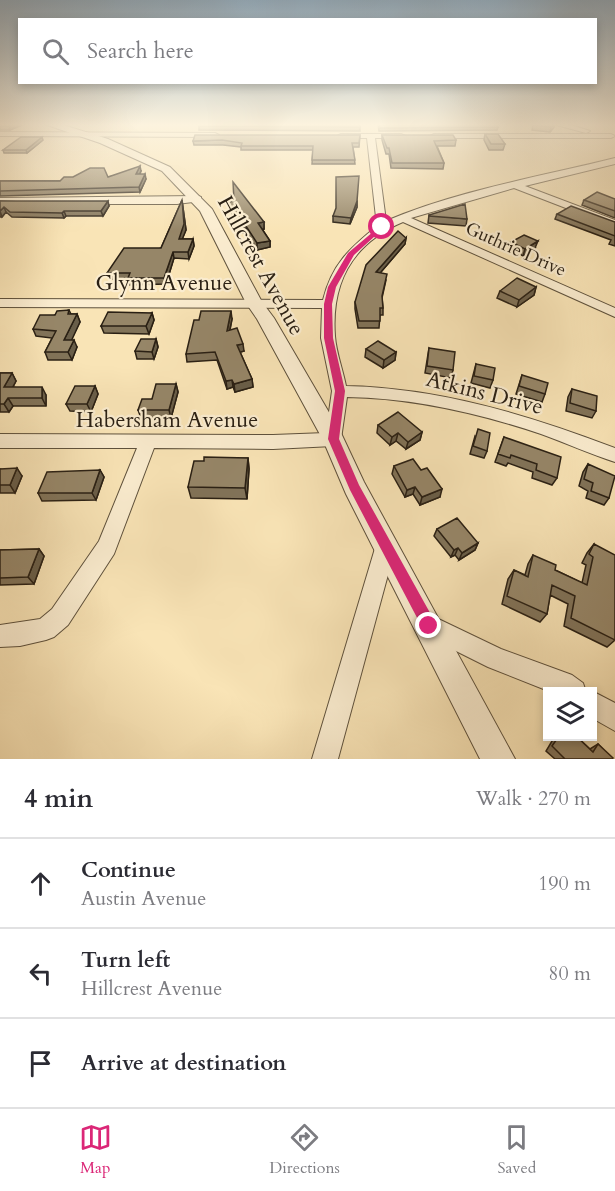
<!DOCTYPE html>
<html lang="en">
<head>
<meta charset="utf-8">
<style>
  :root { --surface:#fff; --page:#f7f7f7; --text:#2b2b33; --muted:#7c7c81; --line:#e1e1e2; --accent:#db2777 }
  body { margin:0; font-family:Cardo,serif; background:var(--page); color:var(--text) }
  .controls { position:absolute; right:18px; bottom:18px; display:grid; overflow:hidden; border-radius:0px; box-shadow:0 3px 9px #0003 }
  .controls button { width:54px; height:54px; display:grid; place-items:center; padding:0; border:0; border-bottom:2px solid var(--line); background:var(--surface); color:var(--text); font:30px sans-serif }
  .stop { position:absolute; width:18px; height:18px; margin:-14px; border:4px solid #db2777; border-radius:50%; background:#fff }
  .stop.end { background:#db2777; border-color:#fff; box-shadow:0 2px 6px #0008 }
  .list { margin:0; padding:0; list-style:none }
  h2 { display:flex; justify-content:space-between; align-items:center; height:78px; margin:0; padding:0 24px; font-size:26px }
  h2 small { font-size:20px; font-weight:400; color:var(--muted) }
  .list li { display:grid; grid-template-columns:39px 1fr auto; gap:18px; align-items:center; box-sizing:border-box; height:90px; padding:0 24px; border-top:2px solid var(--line) }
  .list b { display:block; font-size:22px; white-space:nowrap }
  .list p { margin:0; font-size:20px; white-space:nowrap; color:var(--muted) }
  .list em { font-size:20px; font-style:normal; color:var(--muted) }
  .icon { flex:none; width:33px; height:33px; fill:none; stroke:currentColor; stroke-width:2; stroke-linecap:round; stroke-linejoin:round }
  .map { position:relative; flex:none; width:615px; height:759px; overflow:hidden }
  .search { position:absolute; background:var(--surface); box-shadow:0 3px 9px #0003; left:18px; right:18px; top:18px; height:66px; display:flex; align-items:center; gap:15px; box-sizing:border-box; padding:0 21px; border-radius:0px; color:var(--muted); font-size:22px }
  .sheet { height:348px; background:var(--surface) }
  nav { display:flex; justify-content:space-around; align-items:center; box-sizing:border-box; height:84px; border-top:2px solid var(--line); background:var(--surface); font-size:16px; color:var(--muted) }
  nav a { display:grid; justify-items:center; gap:3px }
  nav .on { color:var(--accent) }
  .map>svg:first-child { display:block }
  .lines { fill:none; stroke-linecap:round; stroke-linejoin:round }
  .minor-casing { stroke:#5e513c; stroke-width:2 }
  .tertiary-casing { stroke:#5e513c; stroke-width:2 }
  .minor { fill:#fbedd0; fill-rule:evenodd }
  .tertiary { fill:#fbedd0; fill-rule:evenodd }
  .wall { fill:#817359; stroke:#2a2014; stroke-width:1.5 }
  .shaded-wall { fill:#695e49; stroke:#2a2014; stroke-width:1.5 }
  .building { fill:#968668; stroke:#2a2014; stroke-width:1.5 }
  .route { fill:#db2777 }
  .labels { text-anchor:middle; stroke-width:4.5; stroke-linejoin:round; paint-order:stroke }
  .far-street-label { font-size:18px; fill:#2a2014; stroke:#fbedd0 }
  .street-label { font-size:22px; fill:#2a2014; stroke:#fbedd0 }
</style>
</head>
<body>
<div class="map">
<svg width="615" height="759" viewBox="0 0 615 759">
  <rect width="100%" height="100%" fill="#f9e4b6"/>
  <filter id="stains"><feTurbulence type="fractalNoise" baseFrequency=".00333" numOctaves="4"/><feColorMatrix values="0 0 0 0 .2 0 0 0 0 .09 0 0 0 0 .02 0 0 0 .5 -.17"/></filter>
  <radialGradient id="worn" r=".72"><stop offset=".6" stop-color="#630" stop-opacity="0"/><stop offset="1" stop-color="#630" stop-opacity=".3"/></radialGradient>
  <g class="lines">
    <defs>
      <path id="minor" d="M553,124h15l22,7 -4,2z
        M0,132l215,1 4,2 -4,2 -215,-1z
        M341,134h60l4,2 -4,2h-26l11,83c73,-31 153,-44 229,-63v6l-90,22 90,34v7l-101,-39 -103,30 204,90v9l-212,-95c-50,21 -72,60 -68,114 1,16 8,34 11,50 94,2 182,29 269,62v14c-25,-8 -49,-19 -74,-28 -63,-21 -127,-36 -194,-37l-6,42 -2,5 -6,2 -60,3 -119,-1 -40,106 -46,71 -14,12 -8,3 -26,6 -20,1v-22l40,-6 12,-10 47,-68 38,-93h-137v-14l273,1 53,-2 6,-42 -11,-53 1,-30 -322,-1v-8l323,1c9,-36 26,-51 54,-74l-10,-88h-29l-1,-2z
        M434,134h177l4,2 -4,2h-180l-1,-2z
        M198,196l3,1v4l-24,3h-177v-6z
        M386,536l7,2 3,7 -58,214h-26l64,-214 3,-7z
        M430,615l71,34 71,26 11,8 3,9h-35l-63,-25 -66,-33 -3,-8 3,-8z
        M592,691l23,12v28l-23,-13v-26h-2z"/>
      <path id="tertiary" d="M44,124h16l48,15 62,28 42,42 50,93 12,16 67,115 23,49 151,277h-35l-134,-265 -23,-54 -66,-121 -11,-16 -46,-92 -38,-40 -62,-28z"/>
    </defs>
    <!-- minor casing -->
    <use href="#minor" class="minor-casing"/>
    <!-- tertiary casing -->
    <use href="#tertiary" class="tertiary-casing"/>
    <!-- minor -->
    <use href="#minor" class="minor"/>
    <!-- tertiary -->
    <use href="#tertiary" class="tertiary"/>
  </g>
  <!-- wall -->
  <path class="wall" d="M0,124h24l-14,6h-10z
    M360,124v7l-161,-1v-4z
    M378,124l120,3 -1,3 -118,1z
    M533,125l21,2 -4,5 -18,-2z
    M485,134l20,10 -2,6h-14l-5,-10z
    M360,135l-1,12h-6l2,17h-43l1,-14h-72v-3l-18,-2h-29l-1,-4z
    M382,135l74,5 -1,6h-18l7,17 -1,6 -52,-1 -2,-14h-3l-4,-14z
    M43,140l-16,13h-23l-1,-3z
    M141,171l-1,3 6,5 -6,13 -140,4v-15h60l48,-4z
    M615,199v19l-33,-13 2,-5z
    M182,200l4,30 -4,9h11l1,7 -5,13 -15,-1 -8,26 -36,1 -2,-6h-19l-2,-6 54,-25z
    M0,201l109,5 -6,10h-37l-2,2 -52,-1 -6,-5 -4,5h-2z
    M357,201v6l-7,17 -17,-2v-6z
    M228,202l36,20v7h-2l8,12v6l-13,3 -10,-17h-5l-13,-25z
    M557,214l58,8v24l-6,-2 2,-4 -56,-21z
    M429,215l38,4 -1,7 -38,-3z
    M406,238l-1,6 -25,29 6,7 -4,18 1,10v7h-3l-1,13h-21l-3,-19v-7z
    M511,242l24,6 -12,8 -14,-7z
    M536,287l-2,8 -17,12 -20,-9 3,-7z
    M69,310l2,4h6l3,8 -9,18 6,7 -5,13h-24l-3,-8 7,-14 -16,-2 -3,-7 22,-14z
    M152,313l2,7 -5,14 -45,-1 -3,-7z
    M232,319l-2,11 14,21 -4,1 12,27 1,8 -18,5 -2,-5 -6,2 -10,-29 -30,2 -1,-8z
    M156,339l2,8 -4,12h-17l-2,-8z
    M429,348l24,22 -2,8 -26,-5z
    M366,349l30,3 -1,8 -12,8 -18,-11z
    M476,364l17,16 -3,8 -19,-5z
    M0,373h12l4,8 -3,6 33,8v11h-33l-4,6h-9z
    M522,375l23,19 -3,8 -26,-8z
    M176,384l2,8 -7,26h-30l-3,-8 14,-11z
    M95,386l3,8 -7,18 -21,-1 -4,-7z
    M572,389l24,22 -4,7 -26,-7 2,-14z
    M378,425l44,7 -2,8 -14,9 -10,-8 -6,4 -13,-12z
    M475,436l12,15 -3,7 -14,-4z
    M504,437l53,41 -5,7 -20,-7 1,-6 -25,-9 -2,3 -11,-4z
    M248,458l1,11 -2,30 -56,-1 -3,-11 16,-26z
    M588,464l21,34 -5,7 -18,-7 2,-7 -9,-5 4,-14z
    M394,466l27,4 19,27 -20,8 -7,-11 -8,3 -13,-23z
    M0,469l22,7 -7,17h-15z
    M100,470l4,7 -8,23 -54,1 -4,-8z
    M437,529l41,14 -3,7 -16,10 -4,-5 -4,2 -17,-21z
    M594,544l21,96 -8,7 -43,-21 4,-22 -18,-9 -3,19 -7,8 -38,-18 6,-25 6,-9 11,5 3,-11 5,-9 22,15 27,13 4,-18 -4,-2 5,-10z
    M39,549l5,7 -10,28 -34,1v-35z
    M555,736h21l14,13 8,-5 14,15h-57l-9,-8z"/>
  <!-- shaded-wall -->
  <path class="shaded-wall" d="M12,124h12l-14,6 -1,-4z
    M554,124h1l-1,3 -4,5 1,-5z
    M42,137l1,3 -16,13 -1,-3z
    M140,166l1,5 -4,8 -1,-5z
    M145,174l1,5 -6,13 -1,-5z
    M182,200l4,30 -6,15 -1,-6z
    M108,201l1,5 -6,10 -2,-5z
    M357,201v6l-7,17 1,-6z
    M4,207l2,5 -4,5 -2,-6z
    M64,211l2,5 -2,2 -2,-5z
    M264,222v7l-6,1v-7z
    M246,226l1,7h-5v-6z
    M406,238l-1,6 -30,35 1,-7z
    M193,239l1,7 -5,13 -1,-7z
    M270,241v6l-13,3v-7z
    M538,241l-3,7 -12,8 2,-7z
    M173,252l1,6 -8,26 -2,-6z
    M536,287l-2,8 -17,12 2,-7z
    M231,311l1,8 -4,19 -1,-7z
    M152,313l2,7 -5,14 -3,-8z
    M77,314l3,8 -12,26 -4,-8z
    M156,339l2,8 -4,12 -2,-7z
    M74,340l3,7 -5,13 -4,-8z
    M243,344l1,7 -6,2 -1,-8z
    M396,352l-1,8 -12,8 1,-8z
    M12,373l4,8 -7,13 -5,-7z
    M252,379l1,8 -18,5 -1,-8z
    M232,380l1,7 -6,2 -1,-8z
    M176,384l2,8 -7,26 -2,-8z
    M95,386l3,8 -7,18 -4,-8z
    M42,387l4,8v11l-4,-8z
    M8,398l5,8 -4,6 -5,-8z
    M422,432l-2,8 -14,9 2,-7z
    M398,433l-2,8 -6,4 2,-8z
    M248,458l1,11 -2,30 -2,-11z
    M17,468l5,8 -7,17 -5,-8z
    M100,470l4,7 -8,23 -4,-7z
    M415,487l-2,7 -8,3 2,-7z
    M442,489l-2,8 -20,8 2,-8z
    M478,543l-3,7 -16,10 3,-7z
    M458,548l-3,7 -4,2 3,-7z
    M39,549l5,7 -10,28 -6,-7z"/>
  <!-- building -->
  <path class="building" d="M0,124h12l-3,2h-9z
    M199,124h161v3l-161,-1z
    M379,124h117l2,3 -119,1z
    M534,124h20l-3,3 -18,-2z
    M485,134h13l7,10h-14z
    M195,135h165l-1,8h-7l3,17h-43l1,-14h-72l1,-3 -20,-3 -29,1z
    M382,135h71l3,5 -22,1 10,22h-52l-3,-15h-2z
    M21,137h21l-16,13h-23z
    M140,166l-4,8h9l-6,13 -139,4v-10h60l4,-4h9l17,-9h14l4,9z
    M359,176l-2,25 -6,17 -18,-2 3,-8v-31z
    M233,182l31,40 -6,1 12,18 -13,2 -11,-17 -4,1 -14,-25 6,-1z
    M597,192l18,7v12l-31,-11z
    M182,200l2,24 -5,15h14l-5,13h-15l-9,26h-36l2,-5h-23l17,-25h37z
    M0,201h108l-7,10h-37l-2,2 -52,-1 -6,-5 -4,4z
    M465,204l2,15 -38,-3v-1z
    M571,206l44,16v14l-58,-22z
    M398,231l8,7 -30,34 11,2 -5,22 1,12h-3v13h-21l-4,-19 11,-37z
    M524,235l14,6 -13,8 -14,-7z
    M517,278l19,9 -17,13 -19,-9z
    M69,310l-1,4h9l-13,26h10l-6,12h-23l11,-21 -23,-2 7,-14h15l2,-4z
    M201,311h30l-4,20 10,-3 6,16 -6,1 15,34 -18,5 -2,-4 -6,1 -11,-29 -29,2 8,-34h5z
    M108,312l44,1 -6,13h-45z
    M141,339h15l-4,13 -17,-1z
    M378,341l18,11 -12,8 -18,-11z
    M429,348l26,4 -2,18 -26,-4z
    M476,364l19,4 -2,12 -19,-4z
    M0,373h12l-8,14h38v11h-34l-4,6h-4z
    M522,375l26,8 -3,11 -26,-8z
    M156,384h20l-7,26h-31l4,-11h10z
    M75,386h20l-8,18h-21z
    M572,389l25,7 -1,15 -26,-8z
    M398,412l24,20 -14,10 -10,-9 -6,4 -14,-12z
    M478,429l12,4 -3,18 -14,-5z
    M504,437l57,20 -4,21 -21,-8 1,-6 -26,-9 -1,3 -12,-4z
    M204,457l44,1 -3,30 -57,-1 6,-26h10z
    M413,459l8,11 6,-2 15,21 -20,8 -7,-10 -8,3 -13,-24z
    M588,464l27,12 -6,22 -18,-7 2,-8 -9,-4z
    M17,468l-7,17h-10v-16z
    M100,470l-8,23h-54l9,-21z
    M457,518l21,25 -16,10 -4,-5 -4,2 -17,-21z
    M594,544l21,11v85l-44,-22 4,-22 -23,-11 -5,29 -40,-18 7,-26 14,7 5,-22 23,10 -1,5 32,15 6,-28 -4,-3z
    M39,549l-11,28 -28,1v-28z
    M559,736h17l17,16 5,-8 15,14 -1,1h-47l-13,-13z"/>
  <!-- sky -->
  <linearGradient id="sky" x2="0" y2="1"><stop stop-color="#93acbe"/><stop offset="0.54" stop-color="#fcf3de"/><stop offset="1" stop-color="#fcf3de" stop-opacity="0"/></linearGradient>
  <rect width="615" height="231" fill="url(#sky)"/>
  <!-- route -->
  <path class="route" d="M380,226l5,1 -31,28 -18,32 -4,17 1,34 12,53 -6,48 20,46 75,135 2,6 -2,5 -5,2 -5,-2 -74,-141 -22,-51 7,-48 -11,-53v-34l4,-17 20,-34z"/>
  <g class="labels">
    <!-- far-street labels -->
    <g class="far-street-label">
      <text transform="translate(516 249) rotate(24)" y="6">Guthrie Drive</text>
    </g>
    <!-- street labels -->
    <g class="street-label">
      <text transform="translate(262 265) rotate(61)" y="8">Hillcrest Avenue</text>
      <text x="164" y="290">Glynn Avenue</text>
      <text transform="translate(485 392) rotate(14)" y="8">Atkins Drive</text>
      <text x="167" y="427">Habersham Avenue</text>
    </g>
  </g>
  <rect width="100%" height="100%" filter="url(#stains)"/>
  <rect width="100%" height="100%" fill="url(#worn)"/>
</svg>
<div class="controls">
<button><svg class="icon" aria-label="layers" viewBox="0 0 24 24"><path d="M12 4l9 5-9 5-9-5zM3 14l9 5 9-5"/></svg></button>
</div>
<div class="stop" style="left:382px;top:227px"></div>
<div class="stop end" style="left:429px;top:626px"></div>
<div class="search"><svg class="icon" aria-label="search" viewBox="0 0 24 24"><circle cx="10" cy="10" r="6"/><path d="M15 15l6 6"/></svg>Search here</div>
</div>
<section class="sheet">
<h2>4 min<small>Walk · 270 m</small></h2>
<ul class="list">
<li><svg class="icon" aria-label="ahead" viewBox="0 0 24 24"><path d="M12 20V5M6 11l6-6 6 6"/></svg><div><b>Continue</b><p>Austin Avenue</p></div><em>190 m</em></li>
<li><svg class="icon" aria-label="left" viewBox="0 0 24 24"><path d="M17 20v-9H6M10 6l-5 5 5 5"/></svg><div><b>Turn left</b><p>Hillcrest Avenue</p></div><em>80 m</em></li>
<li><svg class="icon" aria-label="arrive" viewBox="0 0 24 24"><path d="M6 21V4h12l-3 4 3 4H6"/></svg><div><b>Arrive at destination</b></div></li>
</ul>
</section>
<nav>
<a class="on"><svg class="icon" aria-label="map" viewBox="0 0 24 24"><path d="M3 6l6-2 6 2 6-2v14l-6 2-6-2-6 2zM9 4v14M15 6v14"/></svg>Map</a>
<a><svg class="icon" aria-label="directions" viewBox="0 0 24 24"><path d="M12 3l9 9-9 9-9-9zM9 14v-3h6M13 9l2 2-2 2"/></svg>Directions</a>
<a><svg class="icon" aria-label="saved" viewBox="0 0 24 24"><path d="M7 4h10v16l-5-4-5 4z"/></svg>Saved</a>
</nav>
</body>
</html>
